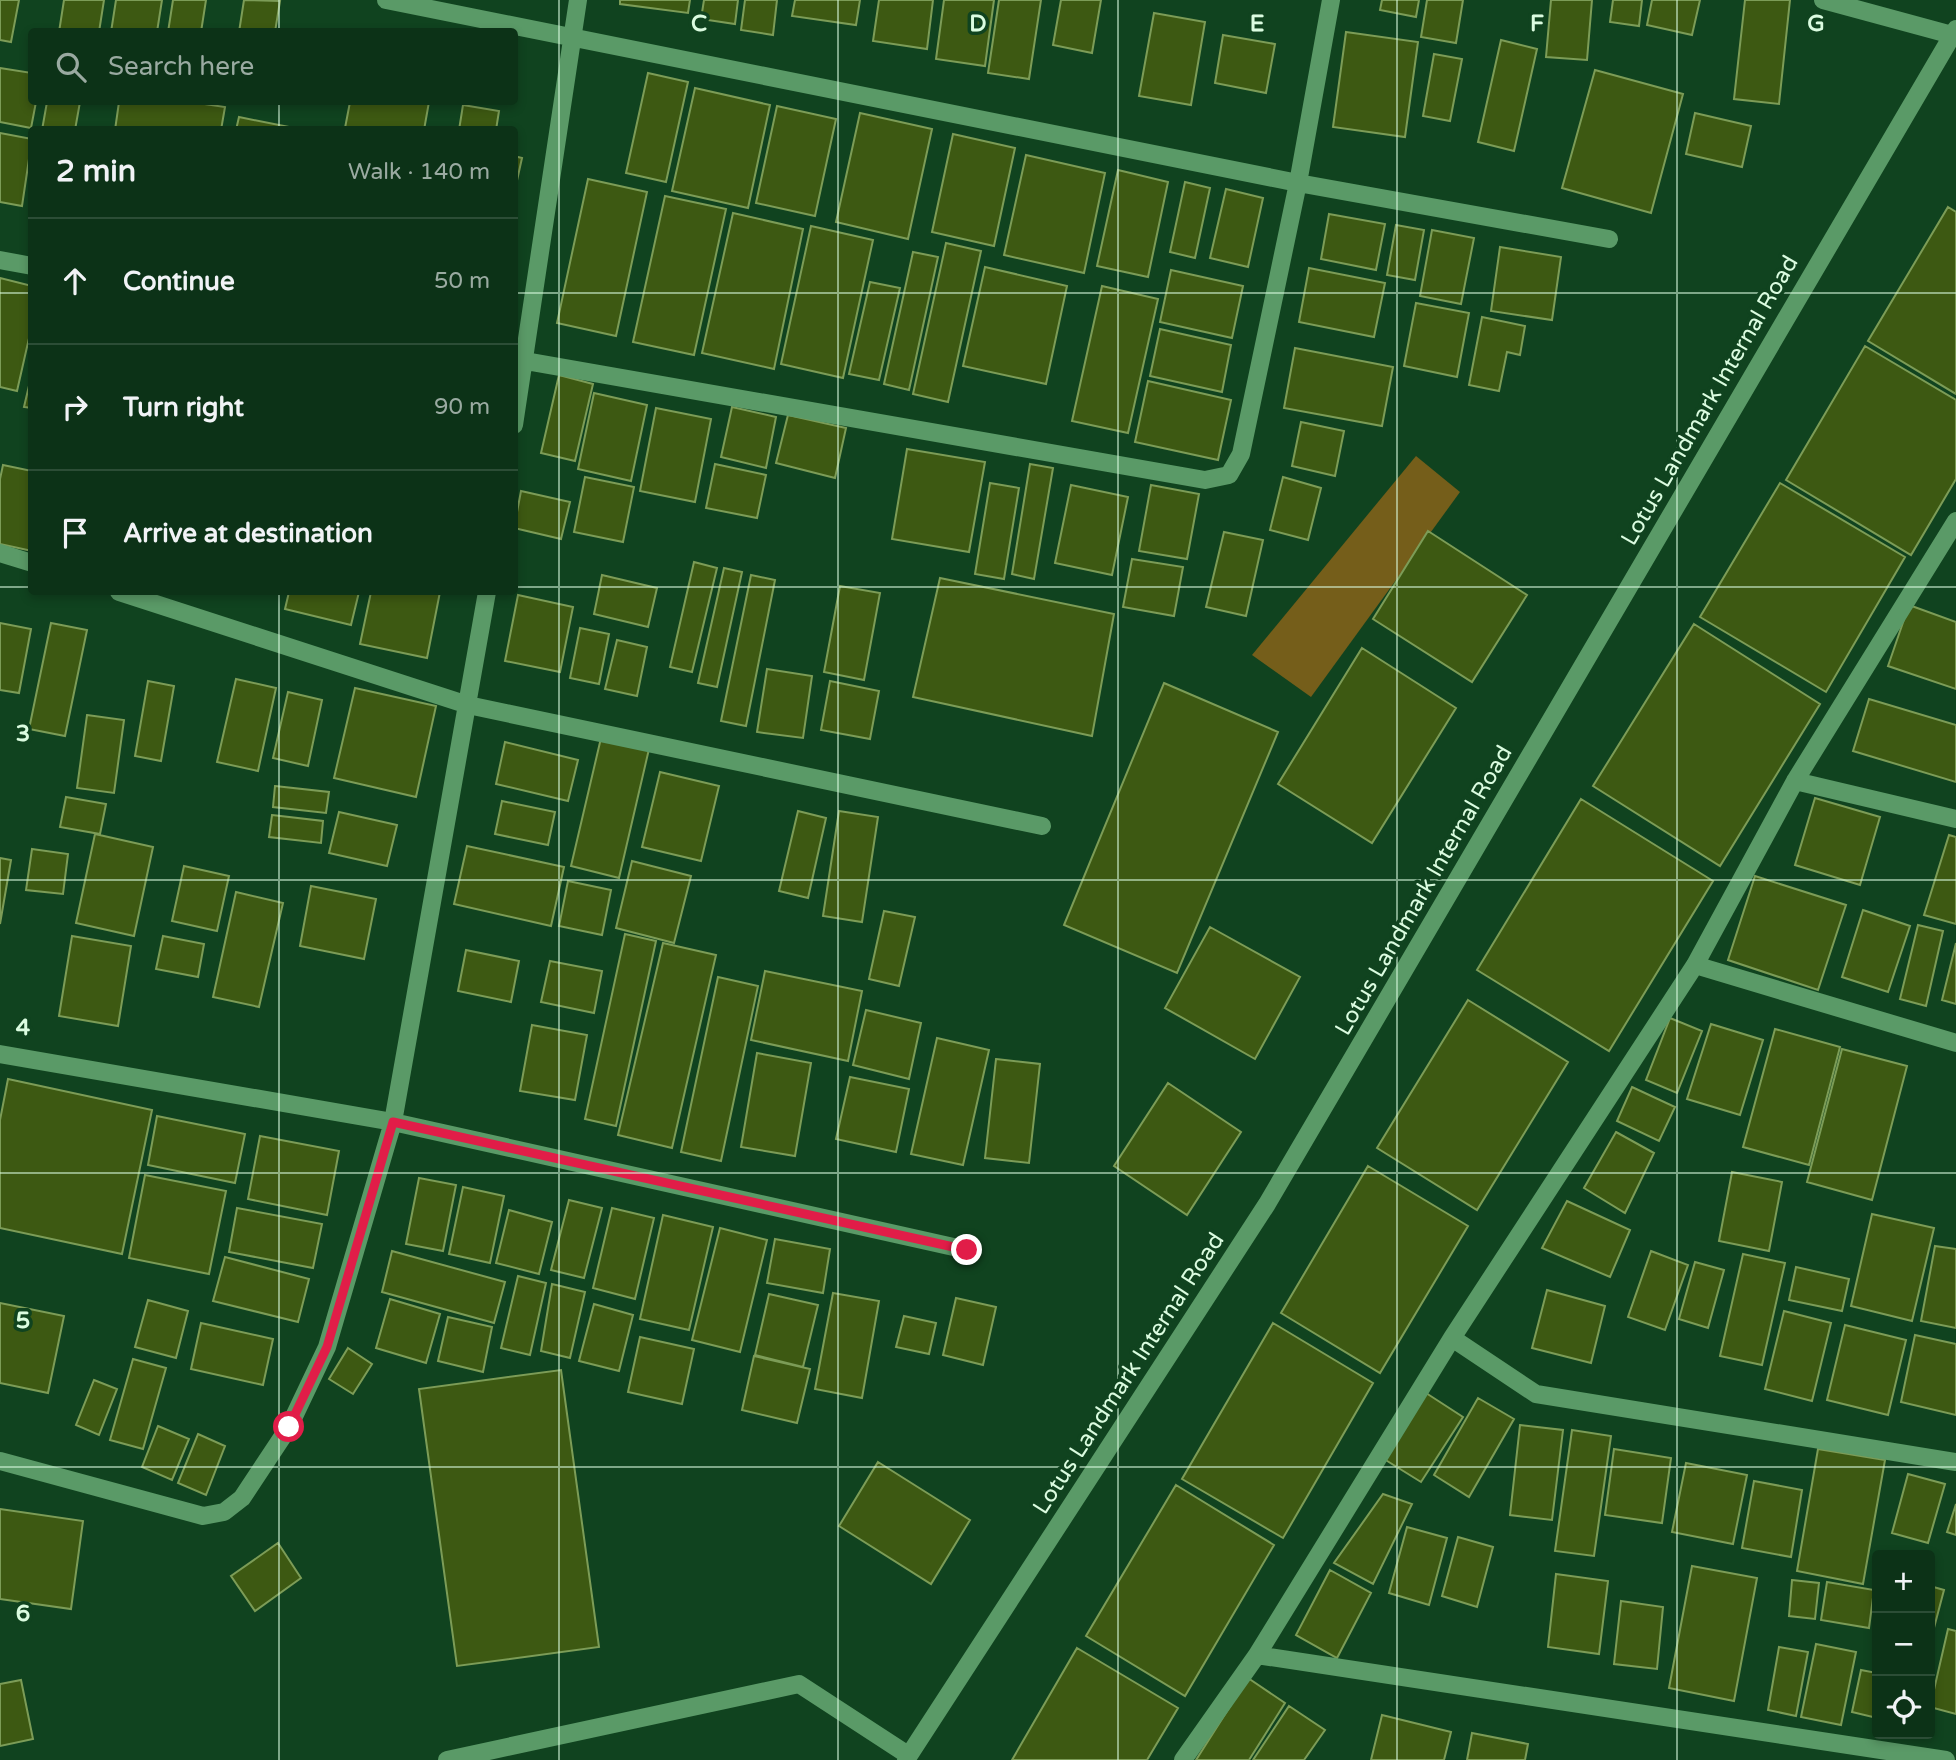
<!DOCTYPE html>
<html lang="en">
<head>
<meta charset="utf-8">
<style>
  :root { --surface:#0c3217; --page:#1a3e24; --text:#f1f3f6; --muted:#9aaaa1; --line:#2c4d36 }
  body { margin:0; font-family:"Varela Round",sans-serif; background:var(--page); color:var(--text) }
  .controls { position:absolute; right:21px; bottom:21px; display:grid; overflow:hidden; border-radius:7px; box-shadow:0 4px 10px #0003 }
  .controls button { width:63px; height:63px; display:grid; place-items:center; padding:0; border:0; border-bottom:2px solid var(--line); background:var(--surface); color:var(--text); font:35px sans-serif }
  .stop { position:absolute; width:21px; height:21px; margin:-16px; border:5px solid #e11d48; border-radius:50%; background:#fff }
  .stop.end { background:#e11d48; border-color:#fff; box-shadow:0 2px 7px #0008 }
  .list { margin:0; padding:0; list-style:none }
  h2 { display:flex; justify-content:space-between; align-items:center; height:91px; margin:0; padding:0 28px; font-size:30px }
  h2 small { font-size:23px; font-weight:400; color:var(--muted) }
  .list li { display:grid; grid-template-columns:46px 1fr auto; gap:21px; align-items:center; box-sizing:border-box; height:126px; padding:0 28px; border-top:2px solid var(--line) }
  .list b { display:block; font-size:26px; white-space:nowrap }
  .list em { font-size:23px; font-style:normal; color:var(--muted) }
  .icon { flex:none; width:38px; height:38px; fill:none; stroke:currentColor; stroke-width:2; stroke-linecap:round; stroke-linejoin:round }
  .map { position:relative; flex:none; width:1956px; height:1760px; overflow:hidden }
  .search { position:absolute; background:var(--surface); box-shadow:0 4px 10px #0003; left:28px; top:28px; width:490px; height:77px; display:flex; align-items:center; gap:18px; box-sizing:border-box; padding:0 24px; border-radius:7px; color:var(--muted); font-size:26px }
  .panel { position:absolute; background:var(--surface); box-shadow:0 4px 10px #0003; left:28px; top:126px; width:490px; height:469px; border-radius:7px }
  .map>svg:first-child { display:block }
  .green { fill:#755e1a }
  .building { fill:#3d5912; stroke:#7c9c57; stroke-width:2 }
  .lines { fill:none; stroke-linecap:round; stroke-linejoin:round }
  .street { stroke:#5a9a67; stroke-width:18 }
  .route { stroke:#e11d48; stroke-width:9 }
  .grid { fill:none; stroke:#dbfce0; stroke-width:2; stroke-opacity:0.55 }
  .labels { text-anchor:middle; stroke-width:7; stroke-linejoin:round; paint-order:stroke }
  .street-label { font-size:23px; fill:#dbfce0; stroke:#10431f }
  .grid-label { font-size:23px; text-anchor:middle; font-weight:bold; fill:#dbfce0; stroke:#10431f; stroke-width:7; stroke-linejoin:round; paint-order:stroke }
</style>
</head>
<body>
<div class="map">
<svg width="1956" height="1760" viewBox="0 0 1956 1760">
  <rect width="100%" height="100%" fill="#10431f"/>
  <!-- green -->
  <path class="green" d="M1416,456l44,36 -149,205 -59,-42z"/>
  <!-- building -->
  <path class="building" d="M0,0h19l-8,42 -11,-2z
    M64,0h40l-5,32h-40z
    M116,0h46l-5,32h-46z
    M173,0h33l-5,32h-33z
    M244,0l36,1 -5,31h-36z
    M620,0h70l-2,13 -68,-9z
    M704,0h34l-3,24 -34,-5z
    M745,0h32l-4,35 -32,-5z
    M795,0h65l-4,25 -64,-9z
    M879,0h54l-6,49 -54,-8z
    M944,0h50l-9,66 -49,-7z
    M999,0h42l-12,79 -41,-6z
    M1061,0h40l-9,53 -39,-8z
    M1382,0h37l-3,17 -36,-7z
    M1427,0h36l-7,43 -35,-6z
    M1551,0h41l-5,60 -41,-3z
    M1613,0h29l-3,26 -29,-4z
    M1652,0h48l-8,35 -45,-10z
    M1745,0h45l-11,104 -45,-5z
    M1154,13l51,9 -14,83 -52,-9z
    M1346,32l72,10 -13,95 -72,-10z
    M1223,35l52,9 -9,49 -51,-10z
    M1501,40l36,9 -23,102 -36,-9z
    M1434,54l28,5 -12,62 -27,-5z
    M0,68l32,5v29h4l-5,26 -31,-6z
    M1595,70l88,24 -32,119 -89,-25z
    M648,73l40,9 -22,100 -40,-9z
    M695,88l75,17 -22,103 -76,-17z
    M47,102h33l-5,28h-33z
    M119,102h72l34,5 -4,23h-106z
    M350,102h79l-5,28 -79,-2z
    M463,105l36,6 -3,19h-37z
    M777,106l59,13 -21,97 -59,-13z
    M860,113l72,16 -24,110 -72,-17z
    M1695,113l56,13 -9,41 -56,-13z
    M239,117l65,13h-68z
    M0,133l32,6 -10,67 -22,-4z
    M953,134l62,14 -21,98 -62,-14z
    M1026,155l79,18 -21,100 -80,-18z
    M514,156l8,2 -8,36z
    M1118,170l50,12 -20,95 -51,-11z
    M588,179l59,13 -31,144 -59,-13z
    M1185,182l25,6 -15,70 -25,-6z
    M1226,189l37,9 -15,69 -38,-9z
    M665,196l61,13 -32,146 -61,-13z
    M1948,207l8,5v182l-88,-53z
    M733,213l70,16 -29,140 -72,-16z
    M1329,214l56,10 -9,46 -55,-11z
    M1396,225l28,5 -9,50 -28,-5z
    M811,226l62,14 -30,138 -62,-14z
    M1432,230l42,8 -13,66 -41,-8z
    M946,243l35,8 -33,151 -35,-8z
    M1500,247l61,10 -9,63 -61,-9z
    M913,252l25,5 -29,133 -25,-6z
    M985,267l82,19 -21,98 -83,-18z
    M1309,268l76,15 -11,54 -75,-15z
    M1171,270l72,16 -11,52 -72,-16z
    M0,278l32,8v39l-15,66 -17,-4z
    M870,282l30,6 -21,92 -30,-6z
    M1102,286l56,13 -30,134 -56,-12z
    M1416,303l53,10 -12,64 -53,-11z
    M1482,317l43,9 -5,29 -13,-3 -8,39 -30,-6z
    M1160,329l71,16 -9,47 -72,-16z
    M1865,346l91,54v79l-45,76 -125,-75z
    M1295,348l98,19 -11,59 -98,-18z
    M32,373v35l-8,-1z
    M559,375l34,9 -18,77 -34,-8z
    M1148,381l83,19 -13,60 -83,-18z
    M594,393l53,12 -16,76 -53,-12z
    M732,407l44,10 -10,51 -45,-11z
    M656,408l55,11 -16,83 -55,-11z
    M788,415l58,13 -11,50 -59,-15z
    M1301,422l43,9 -9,45 -43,-10z
    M907,449l78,13 -16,90 -77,-13z
    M715,464l51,11 -9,43 -51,-10z
    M1030,464l23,4 -19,111 -22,-5z
    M3,465l29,6v80l-32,-7v-65z
    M585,477l49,10 -11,55 -49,-10z
    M1283,477l38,11 -13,52 -38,-10z
    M990,483l29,5 -15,91 -29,-5z
    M1780,483l125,74 -79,135 -126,-75z
    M1071,485l57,12 -16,78 -57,-12z
    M1151,485l48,9 -12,65 -48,-8z
    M521,491l49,11 -9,37 -47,-11z
    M1428,531l99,64 -55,87 -99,-63z
    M1224,532l39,8 -17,76 -40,-9z
    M1132,559l51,8 -9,49 -51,-9z
    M694,562l23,6 -25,104 -22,-5z
    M724,568l18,4 -25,115 -19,-4z
    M602,575l55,13 -9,39 -54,-13z
    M751,575l24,5 -29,146 -25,-5z
    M940,578l174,36 -22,122 -179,-39z
    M840,586l40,7 -16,87 -40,-8z
    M289,592h70l-8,33 -66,-16z
    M371,592h69l-13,66 -67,-14z
    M518,595l55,12 -13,65 -55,-11z
    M1909,605l47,17v67l-68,-23z
    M0,623l31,6 -12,64 -19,-3z
    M51,623l36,7 -22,106 -36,-7z
    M1694,624l126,80 -100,162 -127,-80z
    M580,628l29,6 -10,50 -29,-6z
    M617,640l30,7 -10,49 -32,-7z
    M1362,648l94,60 -84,135 -94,-59z
    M767,669l45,7 -9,62 -46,-6z
    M236,679l40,9 -18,83 -41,-9z
    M148,681l26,5 -13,75 -26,-5z
    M830,681l49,10 -9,48 -49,-9z
    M1164,683l114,49 -101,241 -113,-48z
    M355,688l81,18 -20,91 -82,-19z
    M288,692l34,8 -14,66 -35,-8z
    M1869,699l87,26v57l-103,-31z
    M87,715l37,5 -10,73 -37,-5z
    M601,738l48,11 -30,129 -48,-12z
    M505,742l73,18 -10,41 -72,-17z
    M660,772l59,14 -18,75 -59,-14z
    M275,786l54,6 -3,21 -53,-6z
    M66,797l40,7 -6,30 -40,-7z
    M1815,798l65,19 -20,68 -65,-20z
    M1581,799l132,82 -104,170 -132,-81z
    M502,801l53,11 -7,33 -53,-11z
    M798,811l28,7 -18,80 -29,-7z
    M839,811l39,6 -16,105 -39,-6z
    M339,812l58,13 -10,41 -58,-13z
    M272,815l51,6 -2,22 -52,-6z
    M95,834l58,13 -19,89 -58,-13z
    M1949,835l7,2v87l-32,-9z
    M467,846l97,21 -13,59 -97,-22z
    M32,849l36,5 -5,40 -37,-4z
    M0,858l11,2 -11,64z
    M632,861l59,15 -17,67 -58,-15z
    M184,866l45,10 -12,55 -45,-10z
    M1755,876l91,29 -28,85 -90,-30z
    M568,881l43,9 -9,45 -43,-9z
    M311,886l65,13 -12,60 -64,-13z
    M236,892l47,11 -24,104 -46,-10z
    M1863,910l47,16 -22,66 -46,-15z
    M884,911l31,6 -16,69 -30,-7z
    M1918,925l25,6 -17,75 -26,-7z
    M1210,927l90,50 -45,82 -90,-51z
    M625,934l31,7 -40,185 -31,-7z
    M72,936l59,10 -13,80 -59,-10z
    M163,936l41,8 -6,33 -42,-8z
    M663,943l53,12 -44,193 -54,-13z
    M1956,943v61l-14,-4z
    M466,950l53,11 -8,41 -53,-11z
    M550,961l52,10 -8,42 -53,-11z
    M765,971l97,20 -14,70 -97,-21z
    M718,977l40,9 -37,175 -40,-9z
    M1468,1000l100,62 -91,148 -100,-62z
    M866,1010l55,13 -12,56 -56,-14z
    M1670,1018l32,13 -25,62 -31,-13z
    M1711,1024l52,16 -23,75 -53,-16z
    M532,1025l55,10 -12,65 -55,-9z
    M1775,1029l65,18 -31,118 -66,-18z
    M937,1038l52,12 -26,115 -52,-11z
    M1842,1049l65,17 -35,134 -65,-18z
    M757,1053l54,10 -16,93 -54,-9z
    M996,1059l44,5 -11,99 -44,-5z
    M850,1077l59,12 -13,63 -60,-13z
    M8,1079l144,31 -30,144 -122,-26v-108z
    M1168,1083l73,49 -54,83 -73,-49z
    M1632,1087l43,20 -16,34 -42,-20z
    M157,1116l88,18 -10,49 -87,-18z
    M1616,1132l38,21 -29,60 -41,-25z
    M260,1136l79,15 -12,64 -79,-16z
    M1368,1166l100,60 -88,147 -99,-60z
    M1732,1172l50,10 -13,69 -50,-10z
    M145,1175l81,16 -17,83 -80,-16z
    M419,1178l37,7 -13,66 -37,-7z
    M463,1187l41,9 -14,67 -41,-9z
    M569,1200l33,8 -18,70 -33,-8z
    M1567,1201l63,29 -20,47 -68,-29z
    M237,1208l85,16 -9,44 -84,-16z
    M612,1208l42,10 -19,81 -42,-11z
    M509,1210l43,12 -13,52 -43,-11z
    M1872,1214l62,14 -22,93 -61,-15z
    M663,1215l50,12 -24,103 -49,-11z
    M720,1228l47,12 -27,112 -48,-12z
    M775,1239l55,10 -7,44 -56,-10z
    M1935,1246l21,3v79l-35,-7z
    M392,1251l113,31 -11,41 -112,-31z
    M1651,1251l37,14 -23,65 -37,-13z
    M1743,1254l42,9 -23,102 -42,-9z
    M225,1257l84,22 -11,43 -85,-21z
    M1695,1262l29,8 -16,58 -29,-9z
    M1796,1267l53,12 -7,32 -53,-11z
    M518,1276l28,7 -16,72 -29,-7z
    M552,1284l33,8 -15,66 -29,-7z
    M1547,1290l58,16 -14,57 -59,-15z
    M833,1293l46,8 -17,97 -47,-9z
    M769,1294l49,11 -15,62 -48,-12z
    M956,1298l40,9 -13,58 -40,-10z
    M390,1299l50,15 -14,49 -50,-15z
    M148,1300l40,11 -12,47 -41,-11z
    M0,1303l64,13 -16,77 -48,-10z
    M594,1304l39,11 -14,56 -40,-10z
    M1784,1311l47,12 -19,78 -47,-12z
    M904,1316l32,7 -7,31 -33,-7z
    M448,1317l44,10 -9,45 -45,-11z
    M201,1323l72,16 -10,46 -72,-16z
    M1273,1323l100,60 -90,155 -101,-59z
    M1845,1325l61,15 -18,75 -61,-15z
    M1915,1335l41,9v71l-55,-13z
    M640,1337l54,12 -12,55 -54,-12z
    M348,1348l24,16 -19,30 -24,-15z
    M754,1356l56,13 -13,54 -55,-13z
    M133,1359l33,9 -23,81 -33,-9z
    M561,1370l38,277 -142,19 -38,-277z
    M94,1380l23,9 -18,46 -23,-10z
    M1426,1393l37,24 -42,65 -37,-23z
    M1478,1398l36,21 -45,78 -35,-22z
    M1520,1425l43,5 -11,90 -42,-5z
    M158,1426l31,13 -17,41 -30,-13z
    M1572,1430l39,6 -17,120 -39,-5z
    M198,1434l27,12 -19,49 -28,-12z
    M1614,1449l57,9 -9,65 -57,-8z
    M1818,1449l67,11 -22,124 -66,-13z
    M878,1462l92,58 -39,64 -92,-58z
    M1686,1463l61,12 -14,69 -61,-12z
    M1908,1474l37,10 -17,59 -36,-10z
    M1754,1481l48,9 -11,67 -49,-9z
    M1176,1485l98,60 -89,151 -99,-60z
    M1383,1494l29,10 -39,80 -39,-21z
    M1956,1504v31l-9,-3z
    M0,1509l83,12 -12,88 -71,-10z
    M1407,1527l40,11 -18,67 -40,-12z
    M1458,1537l35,10 -16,60 -35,-11z
    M278,1543l23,35 -46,33 -24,-35z
    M1692,1566l65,12 -23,123 -65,-13z
    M1330,1570l41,23 -34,65 -41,-23z
    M1556,1574l52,7 -9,73 -51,-7z
    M1792,1580l27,3 -4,36 -26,-3z
    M1827,1582l47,8 -5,38 -48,-8z
    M1930,1586l14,4 -14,53z
    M1621,1601l42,6 -6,62 -43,-5z
    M1948,1629l8,2v83l-26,-7z
    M1816,1644l40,8 -15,73 -40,-8z
    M1779,1647l29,5 -12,64 -28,-6z
    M1077,1648l101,60 -31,52h-135z
    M1861,1670l16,3v45l-25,-6z
    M1248,1678l37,25 -36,57h-53z
    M21,1680l12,59 -33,7v-62z
    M1289,1706l36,24 -21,30h-51z
    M1382,1715l69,17 -7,28h-73z
    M1472,1733l56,11 -3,16h-58z"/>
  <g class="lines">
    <!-- street -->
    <path class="street" d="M386,0l912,183 311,56
      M1823,0l133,36
      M0,260l32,6
      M514,359l691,121 24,-5 12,-21 57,-271 33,-183
      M514,425l64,-425
      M0,553l32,10
      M119,592l349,113 574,121
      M1795,781l161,38
      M1695,965l261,78
      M0,1054l393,68 574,128
      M1452,1338l84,56 420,68
      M0,1461l203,55 21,-4 18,-14 47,-71 38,-80 66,-225 94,-530
      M1257,1655l689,105
      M447,1760l352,-76 109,71
      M906,1760l361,-556 689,-1175
      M1183,1760l74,-105 195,-317 243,-373 100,-184 161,-260"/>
  </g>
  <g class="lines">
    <!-- route -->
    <path class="route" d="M289,1427l38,-80 66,-225 574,128"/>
  </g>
  <!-- grid -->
  <path class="grid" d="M279,0v32M559,0v1760M838,0v1760M1118,0v1760M1397,0v1760M1677,0v1760M279,102v28M0,293h32M514,293h1442M0,587h32M514,587h1442M279,592v1168M0,880h1956M0,1173h1956M0,1467h1956"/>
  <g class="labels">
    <!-- street labels -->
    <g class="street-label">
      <text transform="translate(1709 400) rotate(-60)" y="8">Lotus Landmark Internal Road</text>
      <text transform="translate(1423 890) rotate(-60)" y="8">Lotus Landmark Internal Road</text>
      <text transform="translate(1128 1373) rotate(-57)" y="8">Lotus Landmark Internal Road</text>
    </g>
  </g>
  <g class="grid-label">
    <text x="699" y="31">C</text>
    <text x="978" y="31">D</text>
    <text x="1257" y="31">E</text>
    <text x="1537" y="31">F</text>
    <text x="1816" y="31">G</text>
    <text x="23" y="741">3</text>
    <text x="23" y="1035">4</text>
    <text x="23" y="1328">5</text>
    <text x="23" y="1621">6</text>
  </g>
</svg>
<div class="controls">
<button>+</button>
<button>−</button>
<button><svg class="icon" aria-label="locate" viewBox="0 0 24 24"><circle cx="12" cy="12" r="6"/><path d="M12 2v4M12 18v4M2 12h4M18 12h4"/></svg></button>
</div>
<div class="stop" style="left:289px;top:1427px"></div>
<div class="stop end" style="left:967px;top:1250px"></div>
<div class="search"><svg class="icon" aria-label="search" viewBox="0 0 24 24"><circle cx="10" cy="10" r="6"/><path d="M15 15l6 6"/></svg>Search here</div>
<section class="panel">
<h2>2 min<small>Walk · 140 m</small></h2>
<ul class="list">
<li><svg class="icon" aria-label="ahead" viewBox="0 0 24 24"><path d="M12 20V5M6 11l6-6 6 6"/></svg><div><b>Continue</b></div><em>50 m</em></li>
<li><svg class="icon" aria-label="right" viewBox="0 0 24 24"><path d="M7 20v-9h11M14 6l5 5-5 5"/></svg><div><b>Turn right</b></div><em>90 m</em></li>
<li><svg class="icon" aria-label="arrive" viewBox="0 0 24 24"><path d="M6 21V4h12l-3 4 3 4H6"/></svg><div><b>Arrive at destination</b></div></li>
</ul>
</section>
</div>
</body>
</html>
